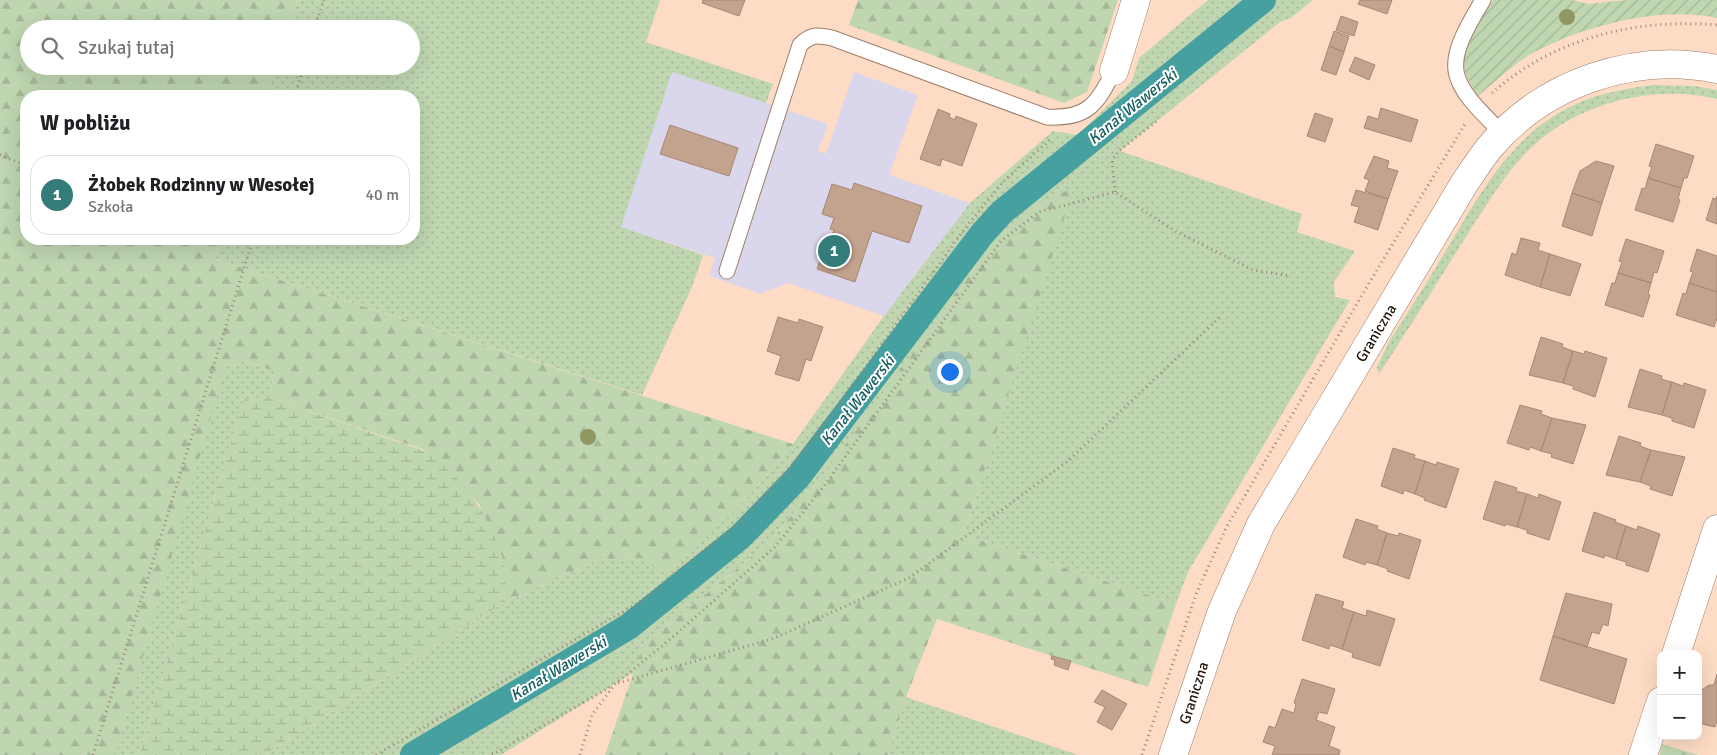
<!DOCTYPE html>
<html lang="pl">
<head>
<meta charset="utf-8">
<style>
  :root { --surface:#fff; --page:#f2f2f2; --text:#202124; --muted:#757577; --line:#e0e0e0; --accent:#337c79 }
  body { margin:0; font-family:Signika,sans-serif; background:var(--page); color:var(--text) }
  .controls { position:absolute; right:15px; bottom:15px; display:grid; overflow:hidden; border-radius:10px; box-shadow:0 5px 20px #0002 }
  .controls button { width:45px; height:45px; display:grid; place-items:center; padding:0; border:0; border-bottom:1px solid var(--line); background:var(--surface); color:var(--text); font:25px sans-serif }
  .you { position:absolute; left:949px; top:371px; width:18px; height:18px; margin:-12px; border:4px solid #fff; border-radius:50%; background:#1a73e8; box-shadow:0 0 0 8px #1a73e833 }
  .badge { display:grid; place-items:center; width:32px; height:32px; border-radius:50%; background:var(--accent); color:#fff; font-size:16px; font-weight:700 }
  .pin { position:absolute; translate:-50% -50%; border:2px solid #fff; box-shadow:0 1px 5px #0006 }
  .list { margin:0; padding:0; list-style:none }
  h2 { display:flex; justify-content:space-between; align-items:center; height:65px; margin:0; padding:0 20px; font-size:21px }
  h2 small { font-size:16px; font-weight:400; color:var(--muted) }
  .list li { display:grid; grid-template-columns:32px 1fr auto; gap:15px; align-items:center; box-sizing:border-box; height:80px; margin:0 10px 10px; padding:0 10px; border:1px solid var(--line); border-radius:20px }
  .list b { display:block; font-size:19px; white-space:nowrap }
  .list p { margin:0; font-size:16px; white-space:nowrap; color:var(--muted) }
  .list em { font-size:16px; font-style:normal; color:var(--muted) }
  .icon { flex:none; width:28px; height:28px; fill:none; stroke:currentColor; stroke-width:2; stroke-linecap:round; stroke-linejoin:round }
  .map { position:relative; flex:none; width:1717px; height:755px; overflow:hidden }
  .search { position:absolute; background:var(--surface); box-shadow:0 5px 20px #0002; left:20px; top:20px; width:400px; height:55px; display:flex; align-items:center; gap:12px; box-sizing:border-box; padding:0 18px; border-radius:28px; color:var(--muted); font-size:19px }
  .panel { position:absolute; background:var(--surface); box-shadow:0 5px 20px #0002; left:20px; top:90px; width:400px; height:155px; border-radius:20px }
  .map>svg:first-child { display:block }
  .education { fill:#dad6eb }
  .grass { fill:url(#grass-dots) }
  .forest { fill:url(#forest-firs) }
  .wetland { fill:url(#wetland-marsh) }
  .garden { fill:url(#garden-furrows) }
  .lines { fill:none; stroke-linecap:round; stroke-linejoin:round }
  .canal { stroke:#47a0a0; stroke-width:26 }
  .building { fill:#c3a38d; stroke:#a88873 }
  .service-casing { stroke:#9e7f69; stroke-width:17 }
  .minor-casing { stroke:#9e7f69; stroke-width:29 }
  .tertiary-casing { stroke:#9e7f69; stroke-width:29 }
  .path { stroke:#9e8675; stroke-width:3; stroke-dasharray:1 4; stroke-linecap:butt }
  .service { stroke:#fff; stroke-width:15 }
  .minor { stroke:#fff; stroke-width:28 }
  .tertiary { stroke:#fff; stroke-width:28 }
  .tree { fill:#919763 }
  .labels { text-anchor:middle; stroke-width:4; stroke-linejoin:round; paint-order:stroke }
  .street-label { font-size:15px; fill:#20150c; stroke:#fff }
  .water-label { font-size:16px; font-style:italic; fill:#166060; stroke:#fff }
</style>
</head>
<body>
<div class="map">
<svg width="1717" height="755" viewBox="0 0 1717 755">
  <defs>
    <pattern id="grass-dots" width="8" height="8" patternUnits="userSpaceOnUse" patternTransform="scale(1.25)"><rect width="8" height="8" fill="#bfd6b1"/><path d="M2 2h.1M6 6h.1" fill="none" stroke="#a4b797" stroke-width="1.8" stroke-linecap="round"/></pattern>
    <pattern id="forest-firs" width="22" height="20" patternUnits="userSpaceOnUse" patternTransform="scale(1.25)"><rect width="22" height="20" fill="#bfd6b1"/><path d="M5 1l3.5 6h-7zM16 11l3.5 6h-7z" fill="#a4b797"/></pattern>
    <pattern id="wetland-marsh" width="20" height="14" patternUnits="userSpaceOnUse" patternTransform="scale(1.25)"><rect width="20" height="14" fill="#bfd6b1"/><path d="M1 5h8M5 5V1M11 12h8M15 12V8" fill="none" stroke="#a4b797"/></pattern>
    <pattern id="garden-furrows" width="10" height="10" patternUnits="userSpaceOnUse" patternTransform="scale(1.25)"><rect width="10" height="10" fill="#bfd6b1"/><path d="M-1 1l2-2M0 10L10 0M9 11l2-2" fill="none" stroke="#a4b797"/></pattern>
  </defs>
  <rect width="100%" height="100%" fill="#fedbc4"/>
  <!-- education -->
  <path class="education" d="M672,71l156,53 -10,27 8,3 28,-82 64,23 -29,80 81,28 -86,113 -96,-33 -27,11 -52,-18 6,-18 -95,-31z"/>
  <!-- grass -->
  <path class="grass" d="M297,0h363l-14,42 127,42 -7,19 -94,-31 -51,155 82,28 -11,32 -50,108 -427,-136 6,-20h193v-143h-147l9,-30h135v-37h-123z
    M1208,0h105l-22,18 -11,4 -160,129 182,63 -5,18 58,19 -21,31 1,15 15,3 -162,272 -12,32 -212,-69 109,-348 -255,295 -47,59 -128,104 -9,27 -133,83h-237l241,-153 92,-42 43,-2 99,-51 54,-63 91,-128 86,-113 83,-72 25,4 54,-54 7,-23z
    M1653,85l41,1 23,4v9c-63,-15 -136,3 -184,47 -25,23 -42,53 -61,81 -31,49 -61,99 -93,147l-2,-7 12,-25c21,-33 42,-66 62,-100 30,-50 61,-105 115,-133 27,-15 57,-20 87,-24z
    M244,361l30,10 -4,27 -26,1 -105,356h-24l109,-387z
    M906,697l172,58h-190z"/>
  <!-- forest -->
  <path class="forest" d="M0,0h297l-9,29h-259v37h247l-9,30h-241v143h195l-6,20 578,185 -54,63 -73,67 -26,-16 -43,2 -92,42 -3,-45 -23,-53 -54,-54 -155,-52 4,-27 -30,-10 -19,7 -110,387h-115z
    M858,0h260l-31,92 -23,11 -215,-78z
    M1074,187l-110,348 212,69 -28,83 -211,-68 -31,78 -18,58h-283l38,-110 128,-104 47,-59 178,-245 39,-31z
    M1662,744l36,11h-38z"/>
  <!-- wetland -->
  <path class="wetland" d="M270,398l155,53c36,24 64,63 77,105 4,14 2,32 3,46l-241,153h-125l105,-356z"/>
  <!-- garden -->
  <path class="garden" d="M1493,0h79l16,4 38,-4h91v18c-58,-13 -138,9 -188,37 -18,11 -35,28 -51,41 -30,-42 -8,-58 15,-96z"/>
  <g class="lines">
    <!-- canal -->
    <path class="canal" d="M413,755l215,-128 112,-90 58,-60 184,-243 20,-22 261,-212"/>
  </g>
  <!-- building -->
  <path class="building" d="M703,0h42l-6,16 -37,-13z
    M1360,0h32l-5,14 -29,-10z
    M1341,16l17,6 -4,14 -18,-6z
    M1334,31l15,5 -5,16 -15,-6z
    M1329,46l15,6 -8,23 -15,-5z
    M1355,57l20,8 -6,15 -20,-9z
    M1381,108l37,12 -7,22 -47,-14 4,-12 10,3z
    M938,109l12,5 -1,3 6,3 1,-4 21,8 -15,42 -20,-7 -2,7 -20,-7z
    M1315,113l18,6 -8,23 -18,-6z
    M670,125l68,23 -9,28 -69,-22z
    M1656,144l38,12 -7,22h-3l-3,10 -33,-10 4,-11 -3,-1z
    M1374,156l15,5 -2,7 11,3 -10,28 -23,-8 4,-11 -5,-2z
    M1596,161l18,5 -12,37 -30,-10 8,-22z
    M1648,178l33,10 -3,11 2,1 -7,22 -38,-12 7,-22 3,1z
    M854,183l68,23 -13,37 -37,-12 -17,51 -38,-13 12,-35 3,1 2,-5 -4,-1 4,-11 -12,-4 10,-30 20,6z
    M1356,190l32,9 -10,31 -24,-8 5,-15 -8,-2z
    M1572,193l30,10 -10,33 -30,-10z
    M1717,196v28l-11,-4 7,-22 3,1z
    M1521,238l19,5 -2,7 12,4 -10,33 -35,-12 7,-22 4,2z
    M1626,239l38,12 -7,22 -3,-1 -3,11 -33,-10 4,-11 -3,-1z
    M1697,249l20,7v36l-28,-9 4,-11 -3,-1z
    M1550,254l31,10 -11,32 -30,-9z
    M1618,273l33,10 -3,11 2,1 -7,22 -38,-12 7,-22h3z
    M1689,283l28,9v26l-3,9 -38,-12 7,-22 3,1z
    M778,317l20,6 1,-4 24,8 -12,34 -5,-2 -7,22 -24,-7 6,-18 -14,-5z
    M1541,337l22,7 -1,3 11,4 -10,32 -34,-8z
    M1573,351l11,3 1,-3 22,7 -12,39 -22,-8v-3l-10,-3z
    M1640,369l22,7 -1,3 11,3 -10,33 -34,-8z
    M1672,382l11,4 1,-3 22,7 -12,38 -22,-7v-3l-10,-3z
    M1520,405l22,6 -1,3 11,4 -11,33 -11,-4 -1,3 -22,-7z
    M1552,418l34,7 -13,39 -22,-7 1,-3 -11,-3z
    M1619,436l22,7 -1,3 11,4 -11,32 -34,-7z
    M1393,448l22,7 -1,3 11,3 -10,33 -11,-4 -1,4 -22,-8z
    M1651,450l34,7 -13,39 -22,-7 1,-3 -11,-4z
    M1425,461l11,4 1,-3 22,7 -13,39 -22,-8 1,-2 -10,-4z
    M1495,481l22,7 -1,3 11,3 -10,33 -11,-3 -1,2 -22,-7z
    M1527,494l11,4 1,-4 22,8 -12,38 -22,-7v-3l-10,-3z
    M1594,512l22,8 -1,2 11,4 -10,33 -11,-4 -1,3 -22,-7z
    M1356,519l22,7 -1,3 10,4 -10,32 -11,-3 -1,3 -22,-8z
    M1626,526l11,4 1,-4 22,8 -12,38 -22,-7v-3l-10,-3z
    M1387,533l11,3 1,-3 22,7 -12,39 -22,-8 1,-2 -11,-4z
    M1566,593l46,11 -4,22 -5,-2 -4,10 -7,-2 -5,15 -34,-11z
    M1316,594l28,8 -2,6 12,4 -12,37 -12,-4 -1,4 -27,-9z
    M1367,610l28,9 -15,47 -28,-9 1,-4 -11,-4 12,-37 12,4z
    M1553,636l74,23 -13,45 -74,-24z
    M1052,656l19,5 -3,9 -14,-5 1,-5 -4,-1z
    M1717,674v47l-2,6 -17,-4v-26l2,-6 9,-6h5z
    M1302,679l33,10 -8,25 -8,-2 -3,8 19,7 -6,19 11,4 -1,5h-67l3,-9 -12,-4 6,-16 6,2 7,-19 12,4 2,-9 -2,-1z
    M1102,690l25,14 -15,26 -15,-8 8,-15 -11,-5z"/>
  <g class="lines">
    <defs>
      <path id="service" d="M1483,0c-42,69 -36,79 20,134
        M727,271l73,-226c11,-11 17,-10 32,-7l215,79c41,2 49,-12 67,-46"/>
      <path id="minor" d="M1114,71l22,-71
        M1676,654l41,-125
        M1643,755l18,-54"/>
      <path id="tertiary" d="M1173,755l49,-144 39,-87 203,-340c8,-12 17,-26 26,-37 55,-65 145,-95 227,-78"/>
    </defs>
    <!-- service casing -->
    <use href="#service" class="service-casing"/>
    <!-- minor casing -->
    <use href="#minor" class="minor-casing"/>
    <!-- tertiary casing -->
    <use href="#tertiary" class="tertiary-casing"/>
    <!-- path -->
    <path class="path" d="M314,29l10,-29
      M1492,93c62,-55 144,-75 225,-68
      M295,96l9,-30
      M0,155l26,11
      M1115,192l-3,-32 8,-10 38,-30
      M618,683l154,-44 137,-61 159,-117 152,-144
      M93,755l160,-516
      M376,755l262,-152 104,-83 43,-46 42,-54 139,-193 37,-45 49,-44
      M492,755l120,-69
      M580,755l12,-40 23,-31 52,-42 108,-95 49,-61 177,-245 38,-29 76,-20 60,39 78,39 38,6
      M1142,755l54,-161 30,-66 139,-238 100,-166"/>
    <!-- service -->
    <use href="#service" class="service"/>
    <!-- minor -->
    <use href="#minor" class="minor"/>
    <!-- tertiary -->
    <use href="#tertiary" class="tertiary"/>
  </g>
  <!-- trees -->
  <g class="tree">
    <circle cx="1567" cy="17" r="8"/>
    <circle cx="588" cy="437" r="8"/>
  </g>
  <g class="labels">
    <!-- street labels -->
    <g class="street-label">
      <text transform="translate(1376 333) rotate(-59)" y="5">Graniczna</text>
      <text transform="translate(1194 693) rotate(-72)" y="5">Graniczna</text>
    </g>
    <!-- water labels -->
    <g class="water-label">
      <text transform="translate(1132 106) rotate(-39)" y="6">Kanał Wawerski</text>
      <text transform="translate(857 400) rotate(-52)" y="6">Kanał Wawerski</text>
      <text transform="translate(558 668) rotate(-31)" y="6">Kanał Wawerski</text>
    </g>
  </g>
</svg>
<div class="controls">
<button>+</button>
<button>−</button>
</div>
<div class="you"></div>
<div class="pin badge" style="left:834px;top:251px">1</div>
<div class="search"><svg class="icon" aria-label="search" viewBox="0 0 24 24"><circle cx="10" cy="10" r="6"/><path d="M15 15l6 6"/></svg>Szukaj tutaj</div>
<section class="panel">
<h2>W pobliżu<small></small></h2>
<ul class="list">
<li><span class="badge">1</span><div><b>Żłobek Rodzinny w Wesołej</b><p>Szkoła</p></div><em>40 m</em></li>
</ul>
</section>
</div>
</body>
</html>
